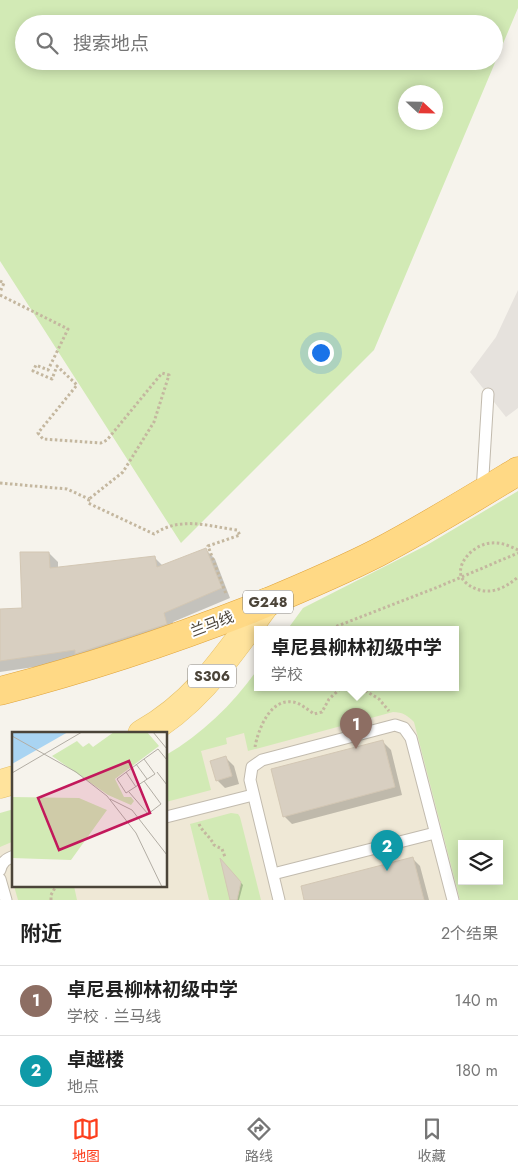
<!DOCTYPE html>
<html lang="zh">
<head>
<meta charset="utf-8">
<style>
  :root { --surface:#fff; --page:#f6f6f6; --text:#222; --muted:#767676; --line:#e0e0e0; --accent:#fc3f1d }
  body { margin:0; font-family:Jost,"Noto Sans SC",sans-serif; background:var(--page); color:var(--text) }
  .controls { position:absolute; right:15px; bottom:15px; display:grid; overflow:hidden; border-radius:0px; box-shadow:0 2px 12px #0003 }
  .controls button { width:45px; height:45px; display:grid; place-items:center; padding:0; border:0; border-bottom:1px solid var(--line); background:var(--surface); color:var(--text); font:25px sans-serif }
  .compass { position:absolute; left:398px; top:85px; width:45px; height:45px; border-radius:50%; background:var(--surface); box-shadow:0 2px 12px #0003; rotate:112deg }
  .you { position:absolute; left:320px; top:352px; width:18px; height:18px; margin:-12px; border:4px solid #fff; border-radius:50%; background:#1a73e8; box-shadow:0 0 0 8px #1a73e833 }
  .badge { display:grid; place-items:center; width:32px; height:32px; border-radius:50%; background:var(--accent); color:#fff; font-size:16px; font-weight:700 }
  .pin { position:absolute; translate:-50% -41px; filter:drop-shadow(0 1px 2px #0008) }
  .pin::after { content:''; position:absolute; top:26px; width:18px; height:15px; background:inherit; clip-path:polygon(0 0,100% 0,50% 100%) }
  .popup { position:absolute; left:254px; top:626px; width:205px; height:65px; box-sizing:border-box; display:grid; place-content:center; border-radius:0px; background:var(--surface); filter:drop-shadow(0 1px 4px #0005); font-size:16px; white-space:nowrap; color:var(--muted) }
  .popup b { font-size:19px; color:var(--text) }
  .popup::after { content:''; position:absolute; left:50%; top:100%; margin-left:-10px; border:10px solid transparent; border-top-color:var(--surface) }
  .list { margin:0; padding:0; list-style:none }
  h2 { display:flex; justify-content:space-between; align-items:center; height:65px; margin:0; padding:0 20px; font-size:21px }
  h2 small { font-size:16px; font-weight:400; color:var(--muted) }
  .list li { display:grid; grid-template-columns:32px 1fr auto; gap:15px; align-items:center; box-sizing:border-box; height:70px; padding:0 20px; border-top:1px solid var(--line) }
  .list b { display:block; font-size:19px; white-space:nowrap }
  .list p { margin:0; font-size:16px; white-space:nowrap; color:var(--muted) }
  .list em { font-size:16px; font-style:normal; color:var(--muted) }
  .icon { flex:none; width:28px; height:28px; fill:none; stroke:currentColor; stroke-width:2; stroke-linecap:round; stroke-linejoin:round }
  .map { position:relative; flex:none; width:518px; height:900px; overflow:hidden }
  .search { position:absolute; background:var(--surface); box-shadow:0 2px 12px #0003; left:15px; right:15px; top:15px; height:55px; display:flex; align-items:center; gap:12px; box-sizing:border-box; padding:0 18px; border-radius:28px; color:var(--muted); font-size:19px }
  .sheet { height:205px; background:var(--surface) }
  nav { display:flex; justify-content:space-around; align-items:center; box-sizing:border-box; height:70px; border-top:1px solid var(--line); background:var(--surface); font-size:14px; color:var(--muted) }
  nav a { display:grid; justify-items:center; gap:2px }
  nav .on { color:var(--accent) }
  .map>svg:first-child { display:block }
  .industrial { fill:#e6e2dd }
  .education { fill:#efe8d6; fill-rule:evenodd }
  .green { fill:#d2eab5; fill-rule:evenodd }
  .shadow { fill:#0003 }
  .building { fill:#d8cfc1; stroke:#d3c7b4 }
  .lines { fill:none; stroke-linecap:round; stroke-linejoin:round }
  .service-casing { stroke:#c2bbae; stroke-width:13 }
  .primary-casing { stroke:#e6c16a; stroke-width:29 }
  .trunk-casing { stroke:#e0a43c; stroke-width:29 }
  .path { stroke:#c4b79f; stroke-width:3; stroke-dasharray:2.5 2.5; stroke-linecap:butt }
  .service { stroke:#fff; stroke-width:11 }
  .primary { stroke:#ffe39c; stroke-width:28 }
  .trunk { stroke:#ffd985; stroke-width:28 }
  .labels { text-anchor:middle; stroke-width:4; stroke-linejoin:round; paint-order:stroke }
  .shield { fill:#fff; stroke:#817c74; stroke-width:1 }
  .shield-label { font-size:14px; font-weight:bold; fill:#4b4439 }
  .street-label { font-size:15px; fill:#4b4439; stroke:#fff }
  .inset-road { fill:none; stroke:#b2ada4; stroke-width:1 }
  .view { fill:#c2185b; fill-opacity:0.15; stroke:#c2185b; stroke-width:2.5 }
  .inset-edge { fill:none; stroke:#4b4439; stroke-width:2.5 }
</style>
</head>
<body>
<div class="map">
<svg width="518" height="900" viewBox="0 0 518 900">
  <rect width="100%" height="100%" fill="#f6f3ec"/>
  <!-- industrial -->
  <path class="industrial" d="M518,290v118l-12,9 -36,-45 26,-35z"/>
  <!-- education -->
  <path class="education" d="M455,688l63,212h-518v-76l14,-4v66h152v-104l48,-47zM462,844h37v37h-37z"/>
  <!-- green -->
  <path class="green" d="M0,0h518v8l-144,342 -193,193 -181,-282zM24,24h470v37h-470zM406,92h30v30h-30z
    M518,491v409h-58l-46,-178c-6,-6 -11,-10 -21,-10l-145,39 -4,-18 -18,5 1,6 -26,7 10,39 -45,12v-47c36,-21 67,-51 91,-85v18h198v-58h-168l16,-22 124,-63zM462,844h37v37h-37z
    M14,809v32l-14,6v-34z
    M231,813l7,1 2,3 21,83h-52l-19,-76z
    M14,886h60l3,14h-59z"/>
  <!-- shadow -->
  <path class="shadow" d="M205,549l10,10 15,39 -57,24 3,11 -93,27 -83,12v-62l23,-1 26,-56 9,9v6l96,-11 9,9z
    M383,742l8,8 11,45 -110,29 -8,-8z
    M226,758l8,8 5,18 -14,4 -8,-8z
    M412,858l8,8 9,34h-123z
    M222,862l21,23 -4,15h-8z"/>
  <!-- building -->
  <path class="building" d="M206,548l16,40 -58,25 3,11 -92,30v-4l-75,11v-52l22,-1 -2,-56h29l1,16 105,-12 2,11z
    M383,740l12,47 -112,30 -12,-48z
    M226,756l6,20 -16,5 -6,-20z
    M413,857l11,43h-120l-3,-14z
    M220,858l21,24 -4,18h-7z"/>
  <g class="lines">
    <defs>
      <path id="service" d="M482,492l6,-98
        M166,817l87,-22
        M0,870c2,-8 6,-11 14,-14
        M273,874l162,-41
        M0,879l6,21
        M279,900l-29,-120 2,-13 10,-7 133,-35 9,3 7,10 42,162"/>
      <path id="primary" d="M142,734c57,-32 87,-81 125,-132
        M0,784l14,-4"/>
      <path id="trunk" d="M0,691c85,-22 167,-49 249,-81 43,-18 87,-36 128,-57 48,-25 95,-54 141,-82"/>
    </defs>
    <!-- service casing -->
    <use href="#service" class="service-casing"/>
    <!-- primary casing -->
    <use href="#primary" class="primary-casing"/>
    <!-- trunk casing -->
    <use href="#trunk" class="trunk-casing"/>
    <!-- path -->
    <path class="path" d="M0,281l4,2 -4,9
      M0,295l68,34 -20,41 -12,-5 -3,6 19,8 5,-13 20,19 -39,48 5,6 58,4 6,-3 55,-67 7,2 -15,47 -31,50 -34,27
      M0,483l67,6 22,10
      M89,499l-1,4 66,31c27,-18 53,-8 83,-4l3,5 -32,11 18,48
      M518,550c-8,-4 -17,-8 -26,-7 -15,0 -35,17 -31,33 2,5 7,9 11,11 17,9 32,2 46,-10
      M327,630l111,-43 80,-34
      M361,688l18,11 10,12
      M255,747c3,-17 15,-49 38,-45 7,1 14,7 21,12l8,-2 7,-13 12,-11
      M199,824c4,9 11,12 15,21l8,4 3,8
      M51,900v-5l5,-9"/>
    <!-- service -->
    <use href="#service" class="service"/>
    <!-- primary -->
    <use href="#primary" class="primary"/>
    <!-- trunk -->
    <use href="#trunk" class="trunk"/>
  </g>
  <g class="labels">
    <!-- shield labels -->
    <g class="shield">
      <rect x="243" y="590.5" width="50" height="23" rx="4"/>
      <rect x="188" y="664.5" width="48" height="23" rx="4"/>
    </g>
    <g class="shield-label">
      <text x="268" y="607">G248</text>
      <text x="212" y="681">S306</text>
    </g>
    <!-- street labels -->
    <g class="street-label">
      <text transform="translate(212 624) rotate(-21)" y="5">兰马线</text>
    </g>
  </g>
  <!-- overview -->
  <g transform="translate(12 732)">
    <rect width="155" height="155" fill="#f6f3ec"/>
    <path d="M102,0h33l12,14 -44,33 9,18h7l3,4 -3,4 -23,-10 -56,-39 25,-15 6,6 6,-4 4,4zM0,65l67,1 28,12 -36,50 -59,-2z" fill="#d2eab5"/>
    <path d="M0,0h56l-56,32z" fill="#a9d4f2"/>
    <path class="inset-road" d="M141,0l14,17M0,4l64,36 31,24 29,37 26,54M132,27l11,15 -29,19 -9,-14zM132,27l14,-10 9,11M124,32l11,15M114,40l10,15M145,40l10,13M0,41l70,-41M117,60l19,22 13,-10 -17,-23M98,67l22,11 35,45"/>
    <path class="view" d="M117,29l21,52 -91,37 -21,-52z"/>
    <rect width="155" height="155" class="inset-edge"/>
  </g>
</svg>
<div class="controls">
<button><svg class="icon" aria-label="layers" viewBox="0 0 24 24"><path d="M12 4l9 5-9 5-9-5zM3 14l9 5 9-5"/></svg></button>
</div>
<svg class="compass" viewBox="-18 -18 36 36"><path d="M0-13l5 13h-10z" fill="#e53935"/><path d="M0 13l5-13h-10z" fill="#767676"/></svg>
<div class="you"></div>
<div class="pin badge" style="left:356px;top:749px;background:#8d6e63">1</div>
<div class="popup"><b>卓尼县柳林初级中学</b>学校</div>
<div class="pin badge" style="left:387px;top:871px;background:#0f9aa8">2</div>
<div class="search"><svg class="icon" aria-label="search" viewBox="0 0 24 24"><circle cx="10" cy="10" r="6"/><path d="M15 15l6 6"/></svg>搜索地点</div>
</div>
<section class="sheet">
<h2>附近<small>2个结果</small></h2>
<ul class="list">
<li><span class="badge" style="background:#8d6e63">1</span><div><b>卓尼县柳林初级中学</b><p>学校 · 兰马线</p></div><em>140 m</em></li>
<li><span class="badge" style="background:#0f9aa8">2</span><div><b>卓越楼</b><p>地点</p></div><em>180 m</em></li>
</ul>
</section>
<nav>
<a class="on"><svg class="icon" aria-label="map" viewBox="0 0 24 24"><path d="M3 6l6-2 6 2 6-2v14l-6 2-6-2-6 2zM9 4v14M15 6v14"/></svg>地图</a>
<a><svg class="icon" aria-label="directions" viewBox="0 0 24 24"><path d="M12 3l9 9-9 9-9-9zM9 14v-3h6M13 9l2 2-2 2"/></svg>路线</a>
<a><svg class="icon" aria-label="saved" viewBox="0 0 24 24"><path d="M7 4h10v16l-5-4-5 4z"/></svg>收藏</a>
</nav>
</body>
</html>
